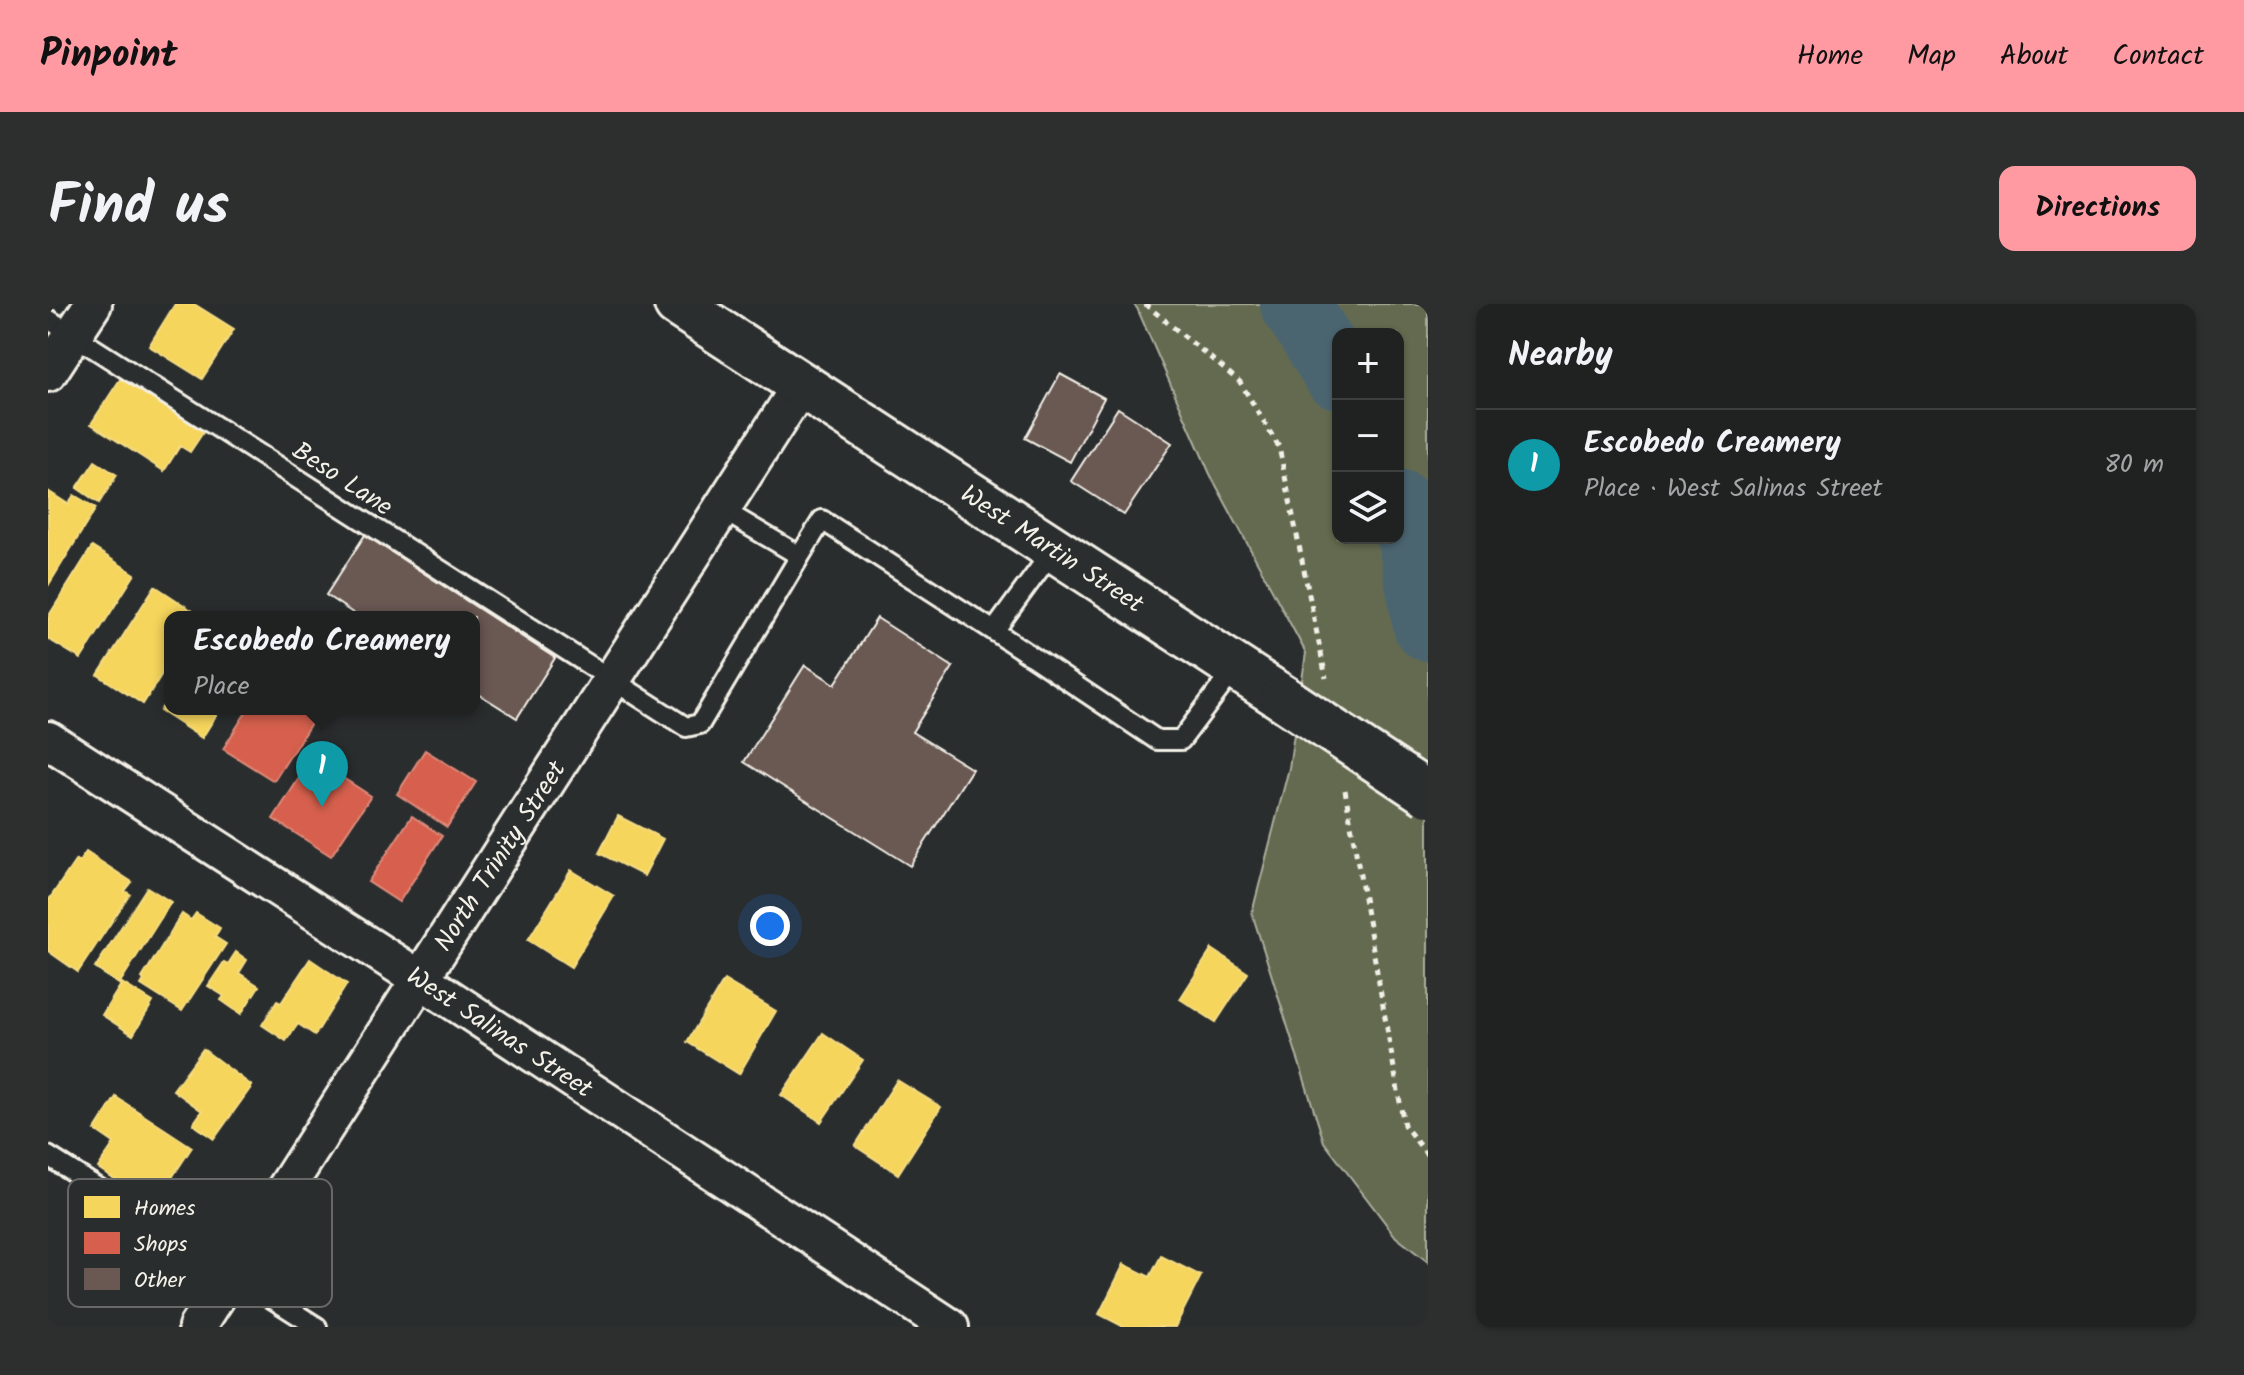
<!DOCTYPE html>
<html lang="en">
<head>
<meta charset="utf-8">
<style>
  :root { --surface:#202222; --page:#2d2f2f; --text:#f1f3f6; --muted:#a2a4a5; --line:#3d3f40; --accent:#ff9aa2 }
  body { margin:0; font-family:Kalam,sans-serif; background:var(--page); color:var(--text) }
  .controls { position:absolute; right:24px; top:24px; display:grid; overflow:hidden; border-radius:16px; box-shadow:0 2px 6px #0004 }
  .controls button { width:72px; height:72px; display:grid; place-items:center; padding:0; border:0; border-bottom:2px solid var(--line); background:var(--surface); color:var(--text); font:40px sans-serif }
  .you { position:absolute; left:722px; top:622px; width:28px; height:28px; margin:-20px; border:6px solid #fff; border-radius:50%; background:#1a73e8; box-shadow:0 0 0 12px #1a73e833 }
  .badge { display:grid; place-items:center; width:52px; height:52px; border-radius:50%; background:var(--accent); color:#fff; font-size:26px; font-weight:700 }
  .pin { position:absolute; translate:-50% -66px; filter:drop-shadow(0 2px 4px #0008) }
  .pin::after { content:''; position:absolute; top:42px; width:28px; height:24px; background:inherit; clip-path:polygon(0 0,100% 0,50% 100%) }
  .popup { position:absolute; left:116px; top:307px; width:316px; height:104px; box-sizing:border-box; display:grid; place-content:center; border-radius:16px; background:var(--surface); filter:drop-shadow(0 2px 6px #0005); font-size:26px; white-space:nowrap; color:var(--muted) }
  .popup b { font-size:30px; color:var(--text) }
  .popup::after { content:''; position:absolute; left:50%; top:100%; margin-left:-16px; border:16px solid transparent; border-top-color:var(--surface) }
  .list { margin:0; padding:0; list-style:none }
  h2 { display:flex; justify-content:space-between; align-items:center; height:104px; margin:0; padding:0 32px; font-size:34px }
  h2 small { font-size:26px; font-weight:400; color:var(--muted) }
  .list li { display:grid; grid-template-columns:52px 1fr auto; gap:24px; align-items:center; box-sizing:border-box; height:112px; padding:0 32px; border-top:2px solid var(--line) }
  .list b { display:block; font-size:30px; white-space:nowrap }
  .list p { margin:0; font-size:26px; white-space:nowrap; color:var(--muted) }
  .list em { font-size:26px; font-style:normal; color:var(--muted) }
  .icon { flex:none; width:44px; height:44px; fill:none; stroke:currentColor; stroke-width:2; stroke-linecap:round; stroke-linejoin:round }
  .map { position:relative; flex:none; width:1380px; height:1023px; overflow:hidden; border-radius:16px }
  header { display:flex; align-items:center; gap:48px; box-sizing:border-box; height:112px; padding:0 40px; background:var(--accent); color:#111 }
  header strong { font-size:38px }
  nav { display:flex; gap:44px; margin-inline-start:auto; font-size:28px }
  .intro { display:flex; align-items:center; justify-content:space-between; box-sizing:border-box; height:192px; padding:0 48px }
  h1 { margin:0; font-size:56px }
  .button { padding:20px 36px; border-radius:16px; background:var(--accent); color:#111; font-size:28px; font-weight:700 }
  main { display:flex; gap:48px; padding:0 48px }
  aside { flex:1; background:var(--surface); border-radius:16px; box-shadow:0 2px 6px #0004 }
  .map>svg:first-child { display:block }
  .green { fill:#636a50; stroke:#acae9c; stroke-width:2; fill-rule:evenodd }
  .homes { fill:#f6d55c; stroke:#f5dd86; stroke-width:2 }
  .shops { fill:#d6604d; stroke:#df8c7c; stroke-width:2 }
  .lines { fill:none; stroke-linecap:round; stroke-linejoin:round }
  .river { stroke:#4c6570; stroke-width:70 }
  .building { fill:#6a5853; stroke:#f4f1e8; stroke-width:2 }
  .service-casing { stroke:#f4f1e8; stroke-width:24 }
  .minor-casing { stroke:#f4f1e8; stroke-width:42 }
  .secondary-casing { stroke:#f4f1e8; stroke-width:50 }
  .path { stroke:#f4f1e8; stroke-width:5; stroke-dasharray:6 6; stroke-linecap:butt }
  .service { stroke:#2a2d2e; stroke-width:18 }
  .minor { stroke:#2a2d2e; stroke-width:36 }
  .secondary { stroke:#2a2d2e; stroke-width:44 }
  .secondary-bridge-casing { stroke:#f4f1e8; stroke-width:50; stroke-linecap:butt }
  .secondary-bridge { stroke:#2a2d2e; stroke-width:44 }
  .labels { text-anchor:middle; stroke-width:8; stroke-linejoin:round; paint-order:stroke }
  .street-label { font-size:26px; fill:#f4f1e8; stroke:#2a2d2e }
  .key { fill:#2a2d2e; stroke:#676866; stroke-width:2 }
  .key-label { font-size:22px; fill:#f4f1e8 }
</style>
</head>
<body>
<header>
<strong>Pinpoint</strong>
<nav><a>Home</a><a>Map</a><a>About</a><a>Contact</a></nav>
</header>
<div class="intro"><h1>Find us</h1><a class="button">Directions</a></div>
<main>
<div class="map">
<svg width="1380" height="1023" viewBox="0 0 1380 1023">
  <rect width="100%" height="100%" fill="#2a2d2e"/>
  <filter id="ink" filterUnits="userSpaceOnUse"><feTurbulence type="fractalNoise" baseFrequency=".0125" numOctaves="2"/><feDisplacementMap in="SourceGraphic" scale="16" xChannelSelector="R" yChannelSelector="G"/><feConvolveMatrix kernelMatrix="1 2 1 2 8 2 1 2 1" color-interpolation-filters="sRGB"/></filter>
  <g filter="url(#ink)">
    <!-- green -->
    <path class="green" d="M1085,0h295v958l-32,-25 -72,-95 -72,-229 37,-145 17,-115 -96,-179 -73,-166zM1290,30h60v204h-60z"/>
    <!-- homes -->
    <path class="homes" d="M127,0h19l40,25 -32,50 -53,-33z
      M73,74l83,53 -14,21 -10,-6 -16,25 -73,-47z
      M47,157l22,14 -18,28 -22,-15z
      M0,187l20,13 6,-9 22,13 -48,78z
      M44,243l43,27 -54,85 -33,-20v-22z
      M107,282l44,29 -1,2h-28v44l-27,43 -45,-29z
      M122,391v14h50l-18,29 -42,-27z
      M570,512l45,23 -19,37 -45,-23z
      M38,548l46,30 -7,9 5,3 -52,78 -30,-21v-50l28,-41 3,2z
      M523,566l43,26 -43,71 -43,-27z
      M99,583l24,15 -52,82 -24,-16z
      M148,609l24,15 -5,9 11,7 -44,67 -41,-26 3,-5 -2,-2 40,-64 9,6z
      M1164,645l36,24 -32,49 -36,-23z
      M188,648l11,8 -8,13 20,13 -18,28 -20,-14 3,-4 -16,-10 16,-24 4,2z
      M262,655l37,25 -32,51 -17,-11 -12,17 -24,-16 15,-24 4,2z
      M676,676l52,31 -37,63 -52,-32z
      M74,679l31,19 -20,33 -31,-20z
      M775,729l40,27 -42,62 -40,-27z
      M155,745l49,37 -38,53 -21,-15 9,-13 -29,-21z
      M849,776l44,27 -43,67 -43,-28z
      M68,793l76,50 -38,58 -56,-37 16,-25 -19,-13z
      M1113,952l40,20 -26,51h-51l-25,-13 25,-50 26,13z"/>
    <!-- shops -->
    <path class="shops" d="M200,405h72l-46,72 -51,-32z
      M377,446l51,32 -29,45 -50,-33z
      M264,454l59,38 -40,60 -58,-37z
      M364,512l30,20 -43,66 -31,-20z"/>
    <g class="lines">
      <!-- river -->
      <path class="river" d="M1247,0l43,70
        M1350,200l15,39 15,83"/>
    </g>
    <!-- building -->
    <path class="building" d="M1012,70l44,24 -34,64 -45,-24z
      M1070,104l54,35 -48,72 -53,-34z
      M317,231l190,123 -38,60 -43,-27v-74h-115l-33,-22z
      M829,314l76,49 -41,65 60,37 -62,97 -166,-104 61,-97 30,19z"/>
    <g class="lines">
      <defs>
        <path id="service" d="M0,15l638,408 14,-3 100,-168
          M673,205l79,47 22,-36 172,111 60,-82
          M946,327l163,109h24l55,-73
          M0,852l269,171"/>
        <g id="minor">
          <path d="M0,69l45,-69"/>
          <path id="s1" d="M0,436l372,239 530,348"/>
          <path id="s2" d="M149,1023l604,-942"/>
        </g>
        <g id="secondary">
          <path id="s3" d="M629,0l606,394"/>
        </g>
      </defs>
      <!-- service casing -->
      <use href="#service" class="service-casing"/>
      <!-- minor casing -->
      <use href="#minor" class="minor-casing"/>
      <!-- secondary casing -->
      <use href="#secondary" class="secondary-casing"/>
      <!-- path -->
      <path class="path" d="M1097,0l95,78 39,65 47,231
        M1297,486l59,335 24,31"/>
      <!-- service -->
      <use href="#service" class="service"/>
      <!-- minor -->
      <use href="#minor" class="minor"/>
      <!-- secondary -->
      <use href="#secondary" class="secondary"/>
      <defs>
        <path id="secondary-bridge" d="M1235,394l145,96"/>
      </defs>
      <!-- secondary-bridge casing -->
      <use href="#secondary-bridge" class="secondary-bridge-casing"/>
      <!-- secondary-bridge -->
      <use href="#secondary-bridge" class="secondary-bridge"/>
    </g>
  </g>
  <g class="labels">
    <!-- street labels -->
    <g class="street-label">
      <text transform="translate(295 174) rotate(33)" y="9">Beso Lane</text>
      <text dy="9" stroke="none"><textPath href="#s3" startOffset="448">West Martin Street</textPath></text>
      <text dy="9" stroke="none"><textPath href="#s2" startOffset="560">North Trinity Street</textPath></text>
      <text dy="9" stroke="none"><textPath href="#s1" startOffset="538">West Salinas Street</textPath></text>
    </g>
  </g>
  <!-- legend -->
  <rect x="20" y="875" width="264" height="128" rx="12" class="key"/>
  <rect x="36" y="892" width="36" height="22" fill="#f6d55c"/>
  <rect x="36" y="928" width="36" height="22" fill="#d6604d"/>
  <rect x="36" y="964" width="36" height="22" fill="#6a5853"/>
  <g class="key-label">
    <text x="86" y="911">Homes</text>
    <text x="86" y="947">Shops</text>
    <text x="86" y="983">Other</text>
  </g>
</svg>
<div class="controls">
<button>+</button>
<button>−</button>
<button><svg class="icon" aria-label="layers" viewBox="0 0 24 24"><path d="M12 4l9 5-9 5-9-5zM3 14l9 5 9-5"/></svg></button>
</div>
<div class="you"></div>
<div class="pin badge" style="left:274px;top:503px;background:#0f9aa8">1</div>
<div class="popup"><b>Escobedo Creamery</b>Place</div>
</div>
<aside>
<h2>Nearby<small></small></h2>
<ul class="list">
<li><span class="badge" style="background:#0f9aa8">1</span><div><b>Escobedo Creamery</b><p>Place · West Salinas Street</p></div><em>80 m</em></li>
</ul>
</aside>
</main>
</body>
</html>
